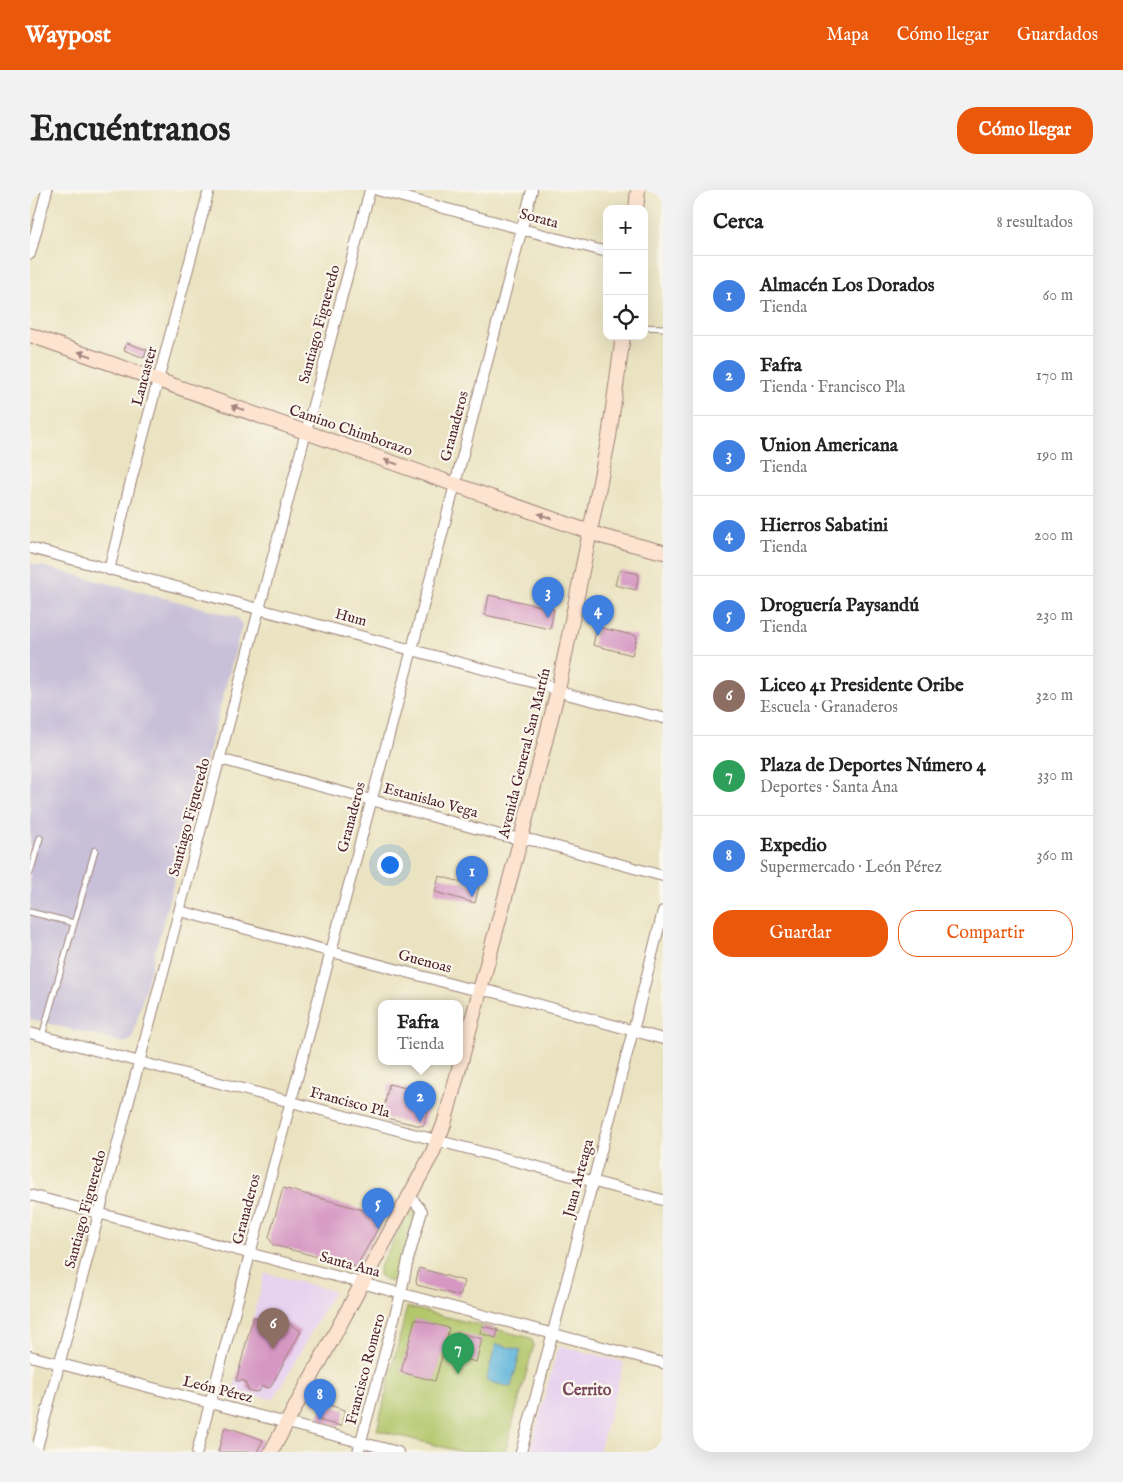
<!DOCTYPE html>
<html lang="es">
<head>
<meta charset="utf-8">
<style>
  :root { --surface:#fff; --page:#f2f2f2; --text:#222; --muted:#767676; --line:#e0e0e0; --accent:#ea580c }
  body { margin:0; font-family:"IM FELL English",serif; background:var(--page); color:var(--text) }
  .controls { position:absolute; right:15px; top:15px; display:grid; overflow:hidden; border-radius:10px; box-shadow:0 5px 20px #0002 }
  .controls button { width:45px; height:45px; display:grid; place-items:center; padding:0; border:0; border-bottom:1px solid var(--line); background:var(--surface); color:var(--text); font:25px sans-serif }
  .you { position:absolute; left:359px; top:674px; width:18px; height:18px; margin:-12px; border:4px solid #fff; border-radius:50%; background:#1a73e8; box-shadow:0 0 0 8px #1a73e833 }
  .badge { display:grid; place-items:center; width:32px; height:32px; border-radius:50%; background:var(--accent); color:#fff; font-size:16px; font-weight:700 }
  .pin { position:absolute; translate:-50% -41px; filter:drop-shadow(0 1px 2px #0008) }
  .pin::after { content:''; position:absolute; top:26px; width:18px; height:15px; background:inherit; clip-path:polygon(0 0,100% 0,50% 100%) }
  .popup { position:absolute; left:348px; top:810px; width:85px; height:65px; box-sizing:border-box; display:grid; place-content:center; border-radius:10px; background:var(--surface); filter:drop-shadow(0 1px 4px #0005); font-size:16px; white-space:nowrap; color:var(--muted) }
  .popup b { font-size:19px; color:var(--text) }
  .popup::after { content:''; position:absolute; left:50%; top:100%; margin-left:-10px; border:10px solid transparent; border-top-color:var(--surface) }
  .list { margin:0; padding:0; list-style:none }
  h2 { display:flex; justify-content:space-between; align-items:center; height:65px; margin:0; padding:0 20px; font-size:21px }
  h2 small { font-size:16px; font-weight:400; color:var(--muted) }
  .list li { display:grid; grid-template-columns:32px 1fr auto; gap:15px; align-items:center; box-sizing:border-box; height:80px; padding:0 20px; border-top:1px solid var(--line) }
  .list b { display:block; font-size:19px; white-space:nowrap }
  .list p { margin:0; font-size:16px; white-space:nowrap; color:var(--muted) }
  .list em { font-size:16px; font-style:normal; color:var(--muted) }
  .actions { display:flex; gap:10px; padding:15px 20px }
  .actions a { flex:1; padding:11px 0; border:1px solid var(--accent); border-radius:20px; text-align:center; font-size:18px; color:var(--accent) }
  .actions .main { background:var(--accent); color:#fff }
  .icon { flex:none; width:28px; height:28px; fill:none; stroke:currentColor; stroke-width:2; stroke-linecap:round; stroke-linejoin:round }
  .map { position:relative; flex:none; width:633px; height:1262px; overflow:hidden; border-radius:20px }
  header { display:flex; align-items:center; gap:30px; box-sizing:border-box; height:70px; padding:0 25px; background:var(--accent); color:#fff }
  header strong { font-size:24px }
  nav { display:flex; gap:28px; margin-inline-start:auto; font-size:18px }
  .intro { display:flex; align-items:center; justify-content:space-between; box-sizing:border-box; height:120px; padding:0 30px }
  h1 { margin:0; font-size:35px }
  .button { padding:12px 22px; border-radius:20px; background:var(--accent); color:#fff; font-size:18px; font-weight:700 }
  main { display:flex; gap:30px; padding:0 30px }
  aside { flex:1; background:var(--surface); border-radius:20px; box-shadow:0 5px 20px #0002 }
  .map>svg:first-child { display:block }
  .built { fill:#e7d2ef }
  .industrial { fill:#c8bfd8 }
  .green { fill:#b2c66a; stroke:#7e724a }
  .water { fill:#5db4da; stroke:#546a82 }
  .building { fill:#d698c3 }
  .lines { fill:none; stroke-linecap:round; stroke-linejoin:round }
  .lane-casing { stroke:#9a8176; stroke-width:7 }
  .street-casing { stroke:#9a8176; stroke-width:12 }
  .secondary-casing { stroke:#9a8176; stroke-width:16 }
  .lane { stroke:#fff; stroke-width:5 }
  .street { stroke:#fff; stroke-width:10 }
  .secondary { stroke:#fde4d1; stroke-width:14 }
  .oneway { fill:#a4827e }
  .labels { text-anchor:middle; stroke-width:4.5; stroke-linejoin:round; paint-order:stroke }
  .street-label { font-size:15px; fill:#4a1f2b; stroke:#fbf7ec }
  .neighbourhood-label { font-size:16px; font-weight:bold; fill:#7b4960; stroke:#fbf7ec }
</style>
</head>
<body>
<header>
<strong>Waypost</strong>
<nav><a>Mapa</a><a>Cómo llegar</a><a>Guardados</a></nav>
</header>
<div class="intro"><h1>Encuéntranos</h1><a class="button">Cómo llegar</a></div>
<main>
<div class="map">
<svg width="633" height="1262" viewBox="0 0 633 1262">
  <rect width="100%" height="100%" fill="#fbf7ec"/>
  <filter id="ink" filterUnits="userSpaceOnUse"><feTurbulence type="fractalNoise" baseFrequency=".02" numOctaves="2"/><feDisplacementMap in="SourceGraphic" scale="10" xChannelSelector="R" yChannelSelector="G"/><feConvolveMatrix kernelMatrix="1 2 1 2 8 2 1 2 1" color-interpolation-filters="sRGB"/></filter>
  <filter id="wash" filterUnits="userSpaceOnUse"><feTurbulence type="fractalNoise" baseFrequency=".0096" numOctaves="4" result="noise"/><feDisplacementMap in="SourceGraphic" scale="20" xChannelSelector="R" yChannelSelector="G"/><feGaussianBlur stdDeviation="1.12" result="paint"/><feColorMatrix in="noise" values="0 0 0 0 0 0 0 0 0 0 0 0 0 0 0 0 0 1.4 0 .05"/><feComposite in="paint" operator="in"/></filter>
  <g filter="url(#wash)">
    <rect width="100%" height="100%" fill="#eae3c1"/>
    <!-- built -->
    <path class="built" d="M235,1083l69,18 -60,108 -41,-8z
      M533,1156l61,16 -25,90h-69l27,-102z"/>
    <!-- industrial -->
    <path class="industrial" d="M0,373l207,54 5,8 -110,414 -7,4 -95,-24z"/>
    <!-- green -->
    <path class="green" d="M381,1020h2l3,2 -16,62 -5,7h-8l-8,-6v-7l30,-56z
      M377,1117l124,31 3,7 -29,107h-43l-85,-22z"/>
    <!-- water -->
    <path class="water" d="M466,1154l25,6 -10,37 -25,-6z"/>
    <g id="blocks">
      <!-- building -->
      <path class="building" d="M97,153l20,7 -3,8 -20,-8z
        M591,380l18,4 -3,16 -21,-5 3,-11z
        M459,405l65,14 -4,20 -65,-14z
        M567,437l40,9 -5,19 -39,-10z
        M409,686l40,11 -4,16 -40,-11z
        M359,894l42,10 -7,31 -3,1 -39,-9z
        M253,998l102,28 -29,51 -83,-22 -4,-8z
        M389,1078l45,13 -4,15 -43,-11 -1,-4z
        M223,1127l24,5 1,-4 23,13 -31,57 -8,-2 -3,5 -4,1 -7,-2 -3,-9h-9z
        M385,1129l34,9 -3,13 8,3 3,-12 25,7 -6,23 -33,-9 -8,28 -34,-9z
        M452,1136l16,4 -2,8 -16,-5z
        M296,1214l19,6 -4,16 -20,-5 -3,-5z
        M195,1237l17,5 21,8 -6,12h-39z"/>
    </g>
  </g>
  <g filter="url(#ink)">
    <use href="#blocks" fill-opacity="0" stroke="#9a8176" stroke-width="1"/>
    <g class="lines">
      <defs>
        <path id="lane" d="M614,137l19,1
          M0,683l10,-35
          M0,722l44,11
          M12,846l53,-186"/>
        <path id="street" d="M347,0l230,62
          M0,64l17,-64
          M0,358l517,138 23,9 93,23
          M79,380l22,-89 78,-291
          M190,569l284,77 32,5 127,35
          M150,721l286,77 28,4 169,47
          M0,843l633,167
          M0,1005l633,168
          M0,1166l368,96
          M6,1262l334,-1262
          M167,1262l215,-803 120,-459
          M328,1262l43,-159 7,-33 14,-49 -12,-15
          M491,1262l112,-421 30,-120"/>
        <path id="secondary" d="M606,19l2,-19
          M0,145l574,202 59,15
          M241,1262l161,-298 12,-30 77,-286 37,-148 51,-253 14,-101"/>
      </defs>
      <!-- lane casing -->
      <use href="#lane" class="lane-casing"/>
      <!-- street casing -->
      <use href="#street" class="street-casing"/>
      <!-- secondary casing -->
      <use href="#secondary" class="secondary-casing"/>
      <!-- lane -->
      <use href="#lane" class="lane"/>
      <!-- street -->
      <use href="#street" class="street"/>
      <!-- secondary -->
      <use href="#secondary" class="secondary"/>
    </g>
    <!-- one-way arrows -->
    <defs><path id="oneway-solid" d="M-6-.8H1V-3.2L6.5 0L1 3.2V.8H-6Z" transform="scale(1.25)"/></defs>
    <g class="oneway">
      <use href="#oneway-solid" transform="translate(55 164) rotate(-161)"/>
      <use href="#oneway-solid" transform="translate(208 218) rotate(-161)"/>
      <use href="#oneway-solid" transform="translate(361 272) rotate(-161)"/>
      <use href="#oneway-solid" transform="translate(515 326) rotate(-161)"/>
    </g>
  </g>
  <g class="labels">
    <!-- street labels -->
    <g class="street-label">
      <text transform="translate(509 28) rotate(15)" y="5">Sorata</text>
      <text transform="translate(289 134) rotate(-75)" y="5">Santiago Figueredo</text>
      <text transform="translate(114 186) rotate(-75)" y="5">Lancaster</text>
      <text transform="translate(424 236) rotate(-75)" y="5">Granaderos</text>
      <text transform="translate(321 240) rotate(19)" y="5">Camino Chimborazo</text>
      <text transform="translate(321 427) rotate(15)" y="5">Hum</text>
      <text transform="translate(494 563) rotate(-76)" y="5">Avenida General San Martín</text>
      <text transform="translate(401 610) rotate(15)" y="5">Estanislao Vega</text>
      <text transform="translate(159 627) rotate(-75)" y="5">Santiago Figueredo</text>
      <text transform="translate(321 627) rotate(-75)" y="5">Granaderos</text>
      <text transform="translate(395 771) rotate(15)" y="5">Guenoas</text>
      <text transform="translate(320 912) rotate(15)" y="5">Francisco Pla</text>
      <text transform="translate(548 988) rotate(-75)" y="5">Juan Arteaga</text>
      <text transform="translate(55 1019) rotate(-75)" y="5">Santiago Figueredo</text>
      <text transform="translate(216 1019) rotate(-75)" y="5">Granaderos</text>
      <text transform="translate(320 1074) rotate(15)" y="5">Santa Ana</text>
      <text transform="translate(335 1179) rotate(-75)" y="5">Francisco Romero</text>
      <text transform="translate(188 1199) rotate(14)" y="5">León Pérez</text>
    </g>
    <!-- neighbourhood labels -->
    <g class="neighbourhood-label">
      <text x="557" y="1205">Cerrito</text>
    </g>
  </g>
</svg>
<div class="controls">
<button>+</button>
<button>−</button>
<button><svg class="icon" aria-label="locate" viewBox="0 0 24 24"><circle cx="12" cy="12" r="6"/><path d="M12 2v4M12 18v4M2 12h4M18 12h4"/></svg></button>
</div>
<div class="you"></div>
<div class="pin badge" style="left:442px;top:707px;background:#3f7fe0">1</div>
<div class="pin badge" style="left:390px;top:932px;background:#3f7fe0">2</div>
<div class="popup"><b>Fafra</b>Tienda</div>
<div class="pin badge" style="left:518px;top:428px;background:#3f7fe0">3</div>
<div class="pin badge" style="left:568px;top:446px;background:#3f7fe0">4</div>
<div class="pin badge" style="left:348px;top:1039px;background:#3f7fe0">5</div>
<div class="pin badge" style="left:243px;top:1159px;background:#8d6e63">6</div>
<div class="pin badge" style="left:428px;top:1184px;background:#2e9e5b">7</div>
<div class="pin badge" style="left:290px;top:1230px;background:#3f7fe0">8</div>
</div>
<aside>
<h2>Cerca<small>8 resultados</small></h2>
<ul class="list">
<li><span class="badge" style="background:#3f7fe0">1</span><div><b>Almacén Los Dorados</b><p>Tienda</p></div><em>60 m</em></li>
<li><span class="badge" style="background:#3f7fe0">2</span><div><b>Fafra</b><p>Tienda · Francisco Pla</p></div><em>170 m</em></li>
<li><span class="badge" style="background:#3f7fe0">3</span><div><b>Union Americana</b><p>Tienda</p></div><em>190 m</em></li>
<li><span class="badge" style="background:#3f7fe0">4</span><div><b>Hierros Sabatini</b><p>Tienda</p></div><em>200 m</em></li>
<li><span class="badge" style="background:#3f7fe0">5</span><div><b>Droguería Paysandú</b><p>Tienda</p></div><em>230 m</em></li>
<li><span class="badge" style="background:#8d6e63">6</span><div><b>Liceo 41 Presidente Oribe</b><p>Escuela · Granaderos</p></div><em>320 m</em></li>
<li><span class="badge" style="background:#2e9e5b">7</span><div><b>Plaza de Deportes Número 4</b><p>Deportes · Santa Ana</p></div><em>330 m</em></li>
<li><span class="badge" style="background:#3f7fe0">8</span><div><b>Expedio</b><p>Supermercado · León Pérez</p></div><em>360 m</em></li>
</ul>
<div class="actions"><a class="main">Guardar</a><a>Compartir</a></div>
</aside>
</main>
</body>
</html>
